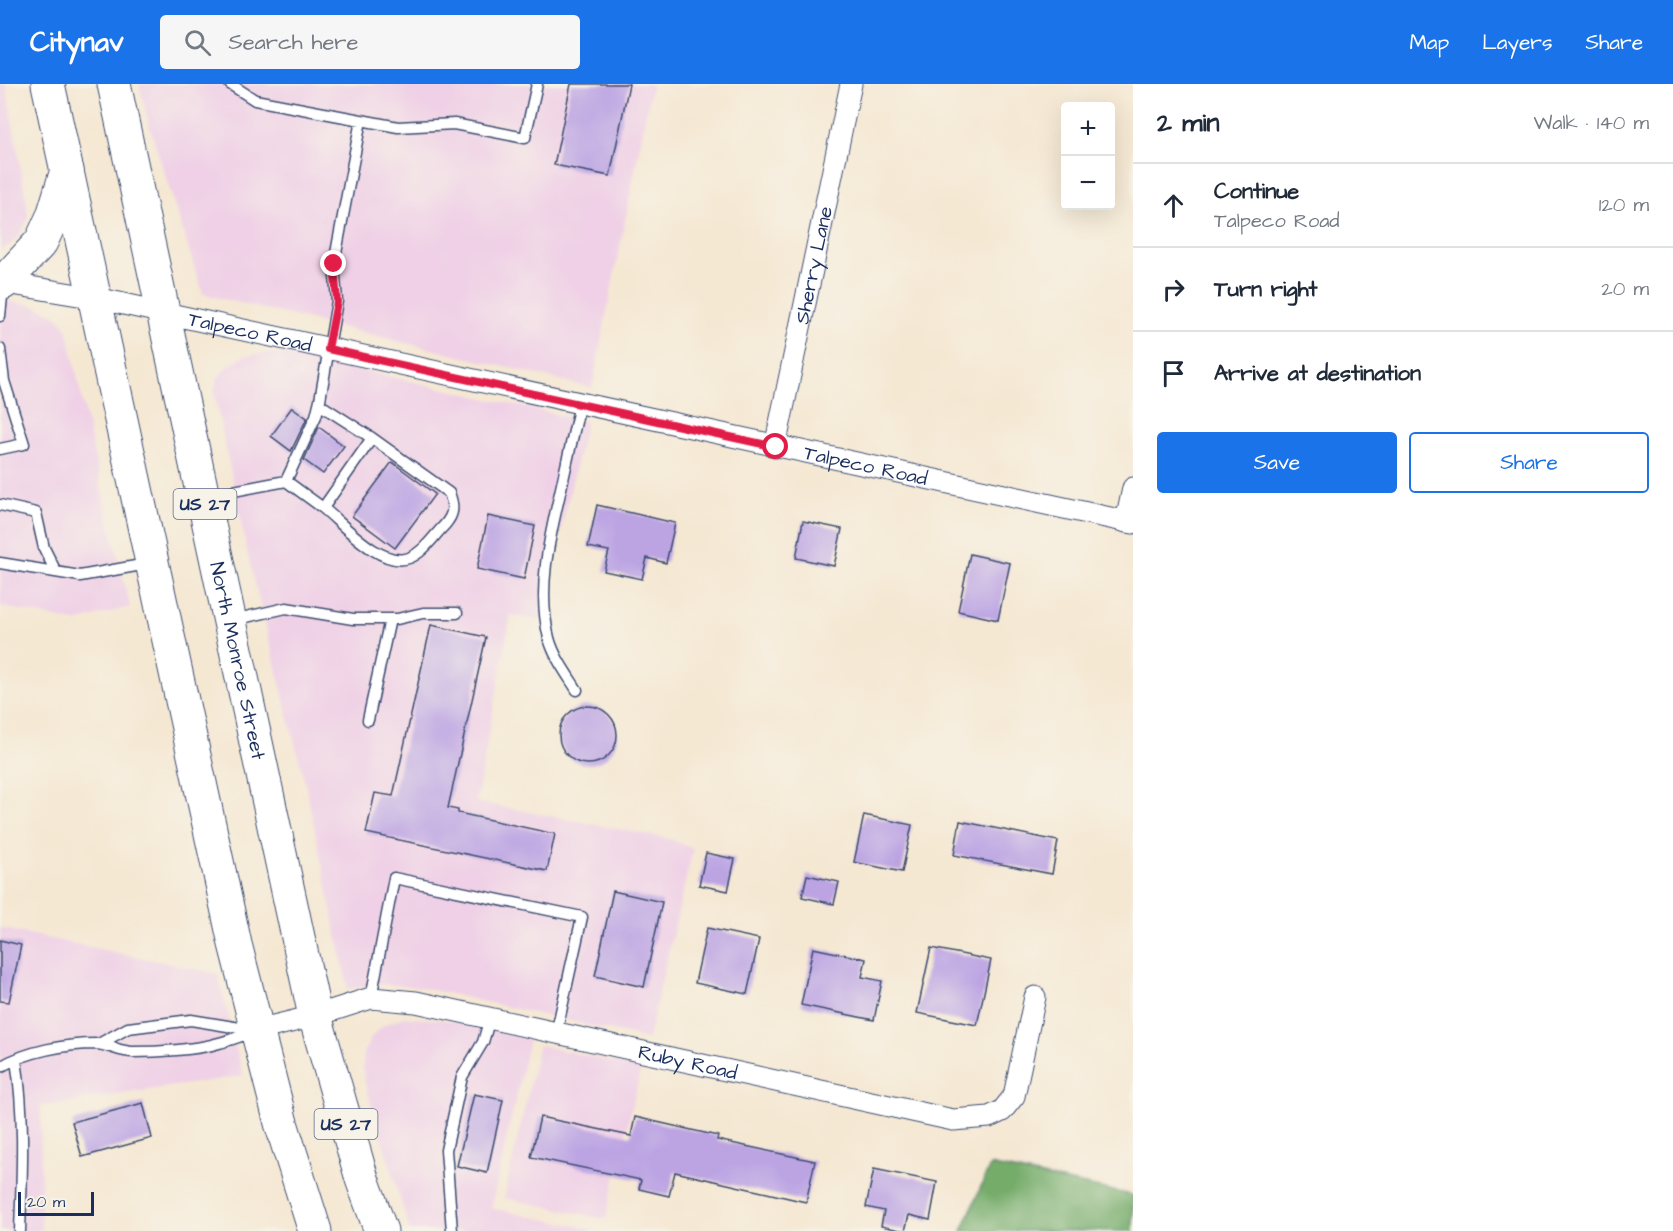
<!DOCTYPE html>
<html lang="en">
<head>
<meta charset="utf-8">
<style>
  :root { --surface:#fff; --page:#f6f6f7; --text:#1f2937; --muted:#747a83; --line:#e0e1e3; --accent:#1a73e8 }
  body { margin:0; font-family:"Architects Daughter",sans-serif; background:var(--page); color:var(--text) }
  .controls { position:absolute; right:18px; top:18px; display:grid; overflow:hidden; border-radius:6px; box-shadow:0 6px 24px #0002 }
  .controls button { width:54px; height:54px; display:grid; place-items:center; padding:0; border:0; border-bottom:2px solid var(--line); background:var(--surface); color:var(--text); font:30px sans-serif }
  .scale { position:absolute; left:18px; bottom:15px; width:76px; box-sizing:border-box; padding-left:6px; border:3px solid #1b2f5e; border-top:0; font-size:16px; line-height:21px; white-space:nowrap; color:#1b2f5e; -webkit-text-stroke:4px #f7f3e8; paint-order:stroke }
  .stop { position:absolute; width:18px; height:18px; margin:-14px; border:4px solid #e11d48; border-radius:50%; background:#fff }
  .stop.end { background:#e11d48; border-color:#fff; box-shadow:0 2px 6px #0008 }
  .list { margin:0; padding:0; list-style:none }
  h2 { display:flex; justify-content:space-between; align-items:center; height:78px; margin:0; padding:0 24px; font-size:26px }
  h2 small { font-size:20px; font-weight:400; color:var(--muted) }
  .list li { display:grid; grid-template-columns:39px 1fr auto; gap:18px; align-items:center; box-sizing:border-box; height:84px; padding:0 24px; border-top:2px solid var(--line) }
  .list b { display:block; font-size:22px; white-space:nowrap }
  .list p { margin:0; font-size:20px; white-space:nowrap; color:var(--muted) }
  .list em { font-size:20px; font-style:normal; color:var(--muted) }
  .actions { display:flex; gap:12px; padding:18px 24px }
  .actions a { flex:1; padding:14px 0; border:2px solid var(--accent); border-radius:6px; text-align:center; font-size:21px; color:var(--accent) }
  .actions .main { background:var(--accent); color:#fff }
  .icon { flex:none; width:33px; height:33px; fill:none; stroke:currentColor; stroke-width:2; stroke-linecap:round; stroke-linejoin:round }
  .map { position:relative; flex:none; width:1133px; height:1147px; overflow:hidden }
  header { display:flex; align-items:center; gap:36px; box-sizing:border-box; height:84px; padding:0 30px; background:var(--accent); color:#fff }
  header strong { font-size:28px }
  nav { display:flex; gap:33px; margin-inline-start:auto; font-size:21px }
  .search { width:420px; height:54px; background:var(--page); display:flex; align-items:center; gap:15px; box-sizing:border-box; padding:0 21px; border-radius:6px; color:var(--muted); font-size:22px }
  main { display:flex }
  aside { flex:1; background:var(--surface) }
  .map>svg:first-child { display:block }
  .built { fill:#efd0e6 }
  .forest { fill:#74ac6b; stroke:#486e64; stroke-width:1.5 }
  .building { fill:#bca4e3 }
  .lines { fill:none; stroke-linecap:round; stroke-linejoin:round }
  .service-casing { stroke:#3c4b70; stroke-width:13 }
  .minor-casing { stroke:#3c4b70; stroke-width:23 }
  .trunk-casing { stroke:#3c4b70; stroke-width:35 }
  .service { stroke:#fff; stroke-width:10 }
  .minor { stroke:#fff; stroke-width:21 }
  .trunk { stroke:#fff; stroke-width:33 }
  .route { stroke:#e11d48; stroke-width:8 }
  .labels { text-anchor:middle; stroke-width:5; stroke-linejoin:round; paint-order:stroke }
  .shield { fill:#f7f3e8; stroke:#5d6a87; stroke-width:1.5 }
  .shield-label { font-size:18px; font-weight:bold; fill:#1b2f5e }
  .street-label { font-size:20px; fill:#1b2f5e; stroke:#f7f3e8 }
</style>
</head>
<body>
<header>
<strong>Citynav</strong>
<div class="search"><svg class="icon" aria-label="search" viewBox="0 0 24 24"><circle cx="10" cy="10" r="6"/><path d="M15 15l6 6"/></svg>Search here</div>
<nav><a>Map</a><a>Layers</a><a>Share</a></nav>
</header>
<main>
<div class="map">
<svg width="1133" height="1147" viewBox="0 0 1133 1147">
  <rect width="100%" height="100%" fill="#f7f3e8"/>
  <filter id="ink" filterUnits="userSpaceOnUse"><feTurbulence type="fractalNoise" baseFrequency=".0167" numOctaves="2"/><feDisplacementMap in="SourceGraphic" scale="12" xChannelSelector="R" yChannelSelector="G"/><feConvolveMatrix kernelMatrix="1 2 1 2 8 2 1 2 1" color-interpolation-filters="sRGB"/></filter>
  <filter id="wash" filterUnits="userSpaceOnUse"><feTurbulence type="fractalNoise" baseFrequency=".008" numOctaves="4" result="noise"/><feDisplacementMap in="SourceGraphic" scale="24" xChannelSelector="R" yChannelSelector="G"/><feGaussianBlur stdDeviation="1.35" result="paint"/><feColorMatrix in="noise" values="0 0 0 0 0 0 0 0 0 0 0 0 0 0 0 0 0 1.4 0 .05"/><feComposite in="paint" operator="in"/></filter>
  <g filter="url(#wash)">
    <rect width="100%" height="100%" fill="#f5e8d3"/>
    <!-- built -->
    <path class="built" d="M0,0h6l21,121 1,14 -9,17 -9,9 -10,5z
      M139,0h513l-60,304 -389,-94 -54,-169z
      M0,216l35,6 22,10 10,12 34,160 29,119 -55,15 -75,-16z
      M265,269h21l300,68 -45,199 -30,-5 -35,187 194,37 23,10 -45,190 -228,-52 -43,-3 -29,5 -42,-202 -57,-227 -35,-168 3,-13 10,-12 17,-11z
      M0,844l218,46 25,102 -202,30v125h-41z
      M404,933l42,3 83,19 -38,169 109,23h-190l-46,-151 -1,-12 1,-16 8,-16 12,-11z
      M539,961l102,23 -35,151 -102,-21z"/>
    <!-- forest -->
    <path class="forest" d="M990,1081l143,30v36h-171z"/>
    <g id="blocks">
      <!-- building -->
      <path class="building" d="M571,0h58l-19,92 -56,-11z
        M292,323l15,11 -16,33 -20,-15z
        M319,343l25,19 -21,28 -19,-14z
        M392,378l43,32 -40,54 -43,-32z
        M597,421l78,18 -9,40 -19,-5 -5,21 -38,-8 5,-20 -21,-4z
        M488,432l47,10 -11,53 -47,-10z
        M803,437l39,8 -8,37 -38,-8z
        M970,470l40,9 -12,57 -40,-9z
        M431,541l55,12 -38,171 10,2v3l97,21 -8,37 -181,-38 9,-40 18,3z
        M559 651a29 29 0 1 1 58 0a29 29 0 1 1-58 0Z
        M864,731l48,10 -10,47 -48,-10z
        M960,737l98,20 -6,33 -98,-19z
        M706,769l29,6 -7,32 -29,-6z
        M807,791l32,7 -5,22 -32,-7z
        M613,807l49,11 -18,85 -49,-11z
        M707,844l52,11 -12,55 -52,-11z
        M0,856l21,5 -12,57 -9,-1z
        M813,864l53,11 -4,18 20,4 -8,39 -73,-15z
        M931,864l60,12 -14,65 -60,-12z
        M474,1010l29,6 -16,73 -30,-7z
        M143,1019l9,35 -70,19 -10,-35z
        M540,1033l91,19 4,-19 83,19 -1,4 98,21 -9,41 -131,-30 -6,24 -30,-7 2,-9 -110,-23z
        M874,1085l63,13 -7,38 -21,-5 -4,16 -24,-5 3,-15 -18,-4z"/>
    </g>
  </g>
  <g filter="url(#ink)">
    <use href="#blocks" fill-opacity="0" stroke="#3c4b70" stroke-width="1.5"/>
    <g class="lines">
      <defs>
        <path id="service" d="M230,0l25,16 143,27 56,-3 71,14 12,-54
          M0,232l3,-29
          M0,265l4,32 20,63 -24,5
          M286,397l30,-65 4,-16 17,-99 -3,-37 27,-144
          M207,412l79,-15 37,27 49,-70 -53,-34
          M0,421l36,8 8,35 12,24
          M323,424c20,16 58,60 86,50 13,-5 22,-18 31,-28 12,-12 16,-20 9,-37l-77,-55
          M0,479l80,13 67,-12
          M233,536l53,-12 67,11h44l26,-6h34
          M577,606c-10,-16 -23,-33 -28,-52 -12,-48 0,-98 11,-145 7,-30 13,-59 20,-89
          M368,636l22,-101
          M371,914l23,-120 188,39 -26,117
          M99,960l29,-16 63,-8 61,10
          M16,976c9,57 6,113 4,171
          M0,983c27,-16 66,-23 97,-23 12,1 24,8 36,8 23,0 64,-2 86,-9 12,-3 24,-8 35,-11
          M452,1147l-6,-81 16,-73 21,-35 7,-24"/>
        <g id="minor">
          <path id="s1" d="M0,198l96,16 1037,225"/>
          <path id="s2" d="M775,363l76,-363"/>
          <path d="M1126,438l7,-34"/>
          <path id="s3" d="M257,946l58,-14 56,-18 45,4 537,118 36,-3 13,-6 12,-15 21,-99"/>
        </g>
        <g id="trunk">
          <path d="M48,0l187,860 46,179 34,108"/>
          <path id="s4" d="M114,0l201,932 47,163 19,52"/>
          <path d="M3,199l38,-41 12,-26 14,-46"/>
        </g>
      </defs>
      <!-- service casing -->
      <use href="#service" class="service-casing"/>
      <!-- minor casing -->
      <use href="#minor" class="minor-casing"/>
      <!-- trunk casing -->
      <use href="#trunk" class="trunk-casing"/>
      <!-- service -->
      <use href="#service" class="service"/>
      <!-- minor -->
      <use href="#minor" class="minor"/>
      <!-- trunk -->
      <use href="#trunk" class="trunk"/>
    </g>
  </g>
  <g class="lines" filter="url(#ink)">
    <!-- route -->
    <path class="route" d="M334,180l3,38 -9,47 448,98"/>
  </g>
  <g class="labels">
    <!-- shield labels -->
    <g class="shield">
      <rect x="173.5" y="405" width="63" height="30" rx="4.5"/>
      <rect x="314.5" y="1025" width="63" height="30" rx="4.5"/>
    </g>
    <g class="shield-label">
      <text x="205" y="426">US 27</text>
      <text x="346" y="1046">US 27</text>
    </g>
    <!-- street labels -->
    <g class="street-label">
      <text dy="7" stroke="none"><textPath href="#s2" startOffset="186">Sherry Lane</textPath></text>
      <text dy="7" stroke="none"><textPath href="#s1" startOffset="255">Talpeco Road</textPath></text>
      <text dy="7" stroke="none"><textPath href="#s1" startOffset="885">Talpeco Road</textPath></text>
      <text dy="7" stroke="none"><textPath href="#s4" startOffset="590">North Monroe Street</textPath></text>
      <text dy="7" stroke="none"><textPath href="#s3" startOffset="442">Ruby Road</textPath></text>
    </g>
  </g>
</svg>
<div class="controls">
<button>+</button>
<button>−</button>
</div>
<div class="scale">20 m</div>
<div class="stop" style="left:776px;top:363px"></div>
<div class="stop end" style="left:334px;top:180px"></div>
</div>
<aside>
<h2>2 min<small>Walk · 140 m</small></h2>
<ul class="list">
<li><svg class="icon" aria-label="ahead" viewBox="0 0 24 24"><path d="M12 20V5M6 11l6-6 6 6"/></svg><div><b>Continue</b><p>Talpeco Road</p></div><em>120 m</em></li>
<li><svg class="icon" aria-label="right" viewBox="0 0 24 24"><path d="M7 20v-9h11M14 6l5 5-5 5"/></svg><div><b>Turn right</b></div><em>20 m</em></li>
<li><svg class="icon" aria-label="arrive" viewBox="0 0 24 24"><path d="M6 21V4h12l-3 4 3 4H6"/></svg><div><b>Arrive at destination</b></div></li>
</ul>
<div class="actions"><a class="main">Save</a><a>Share</a></div>
</aside>
</main>
</body>
</html>
